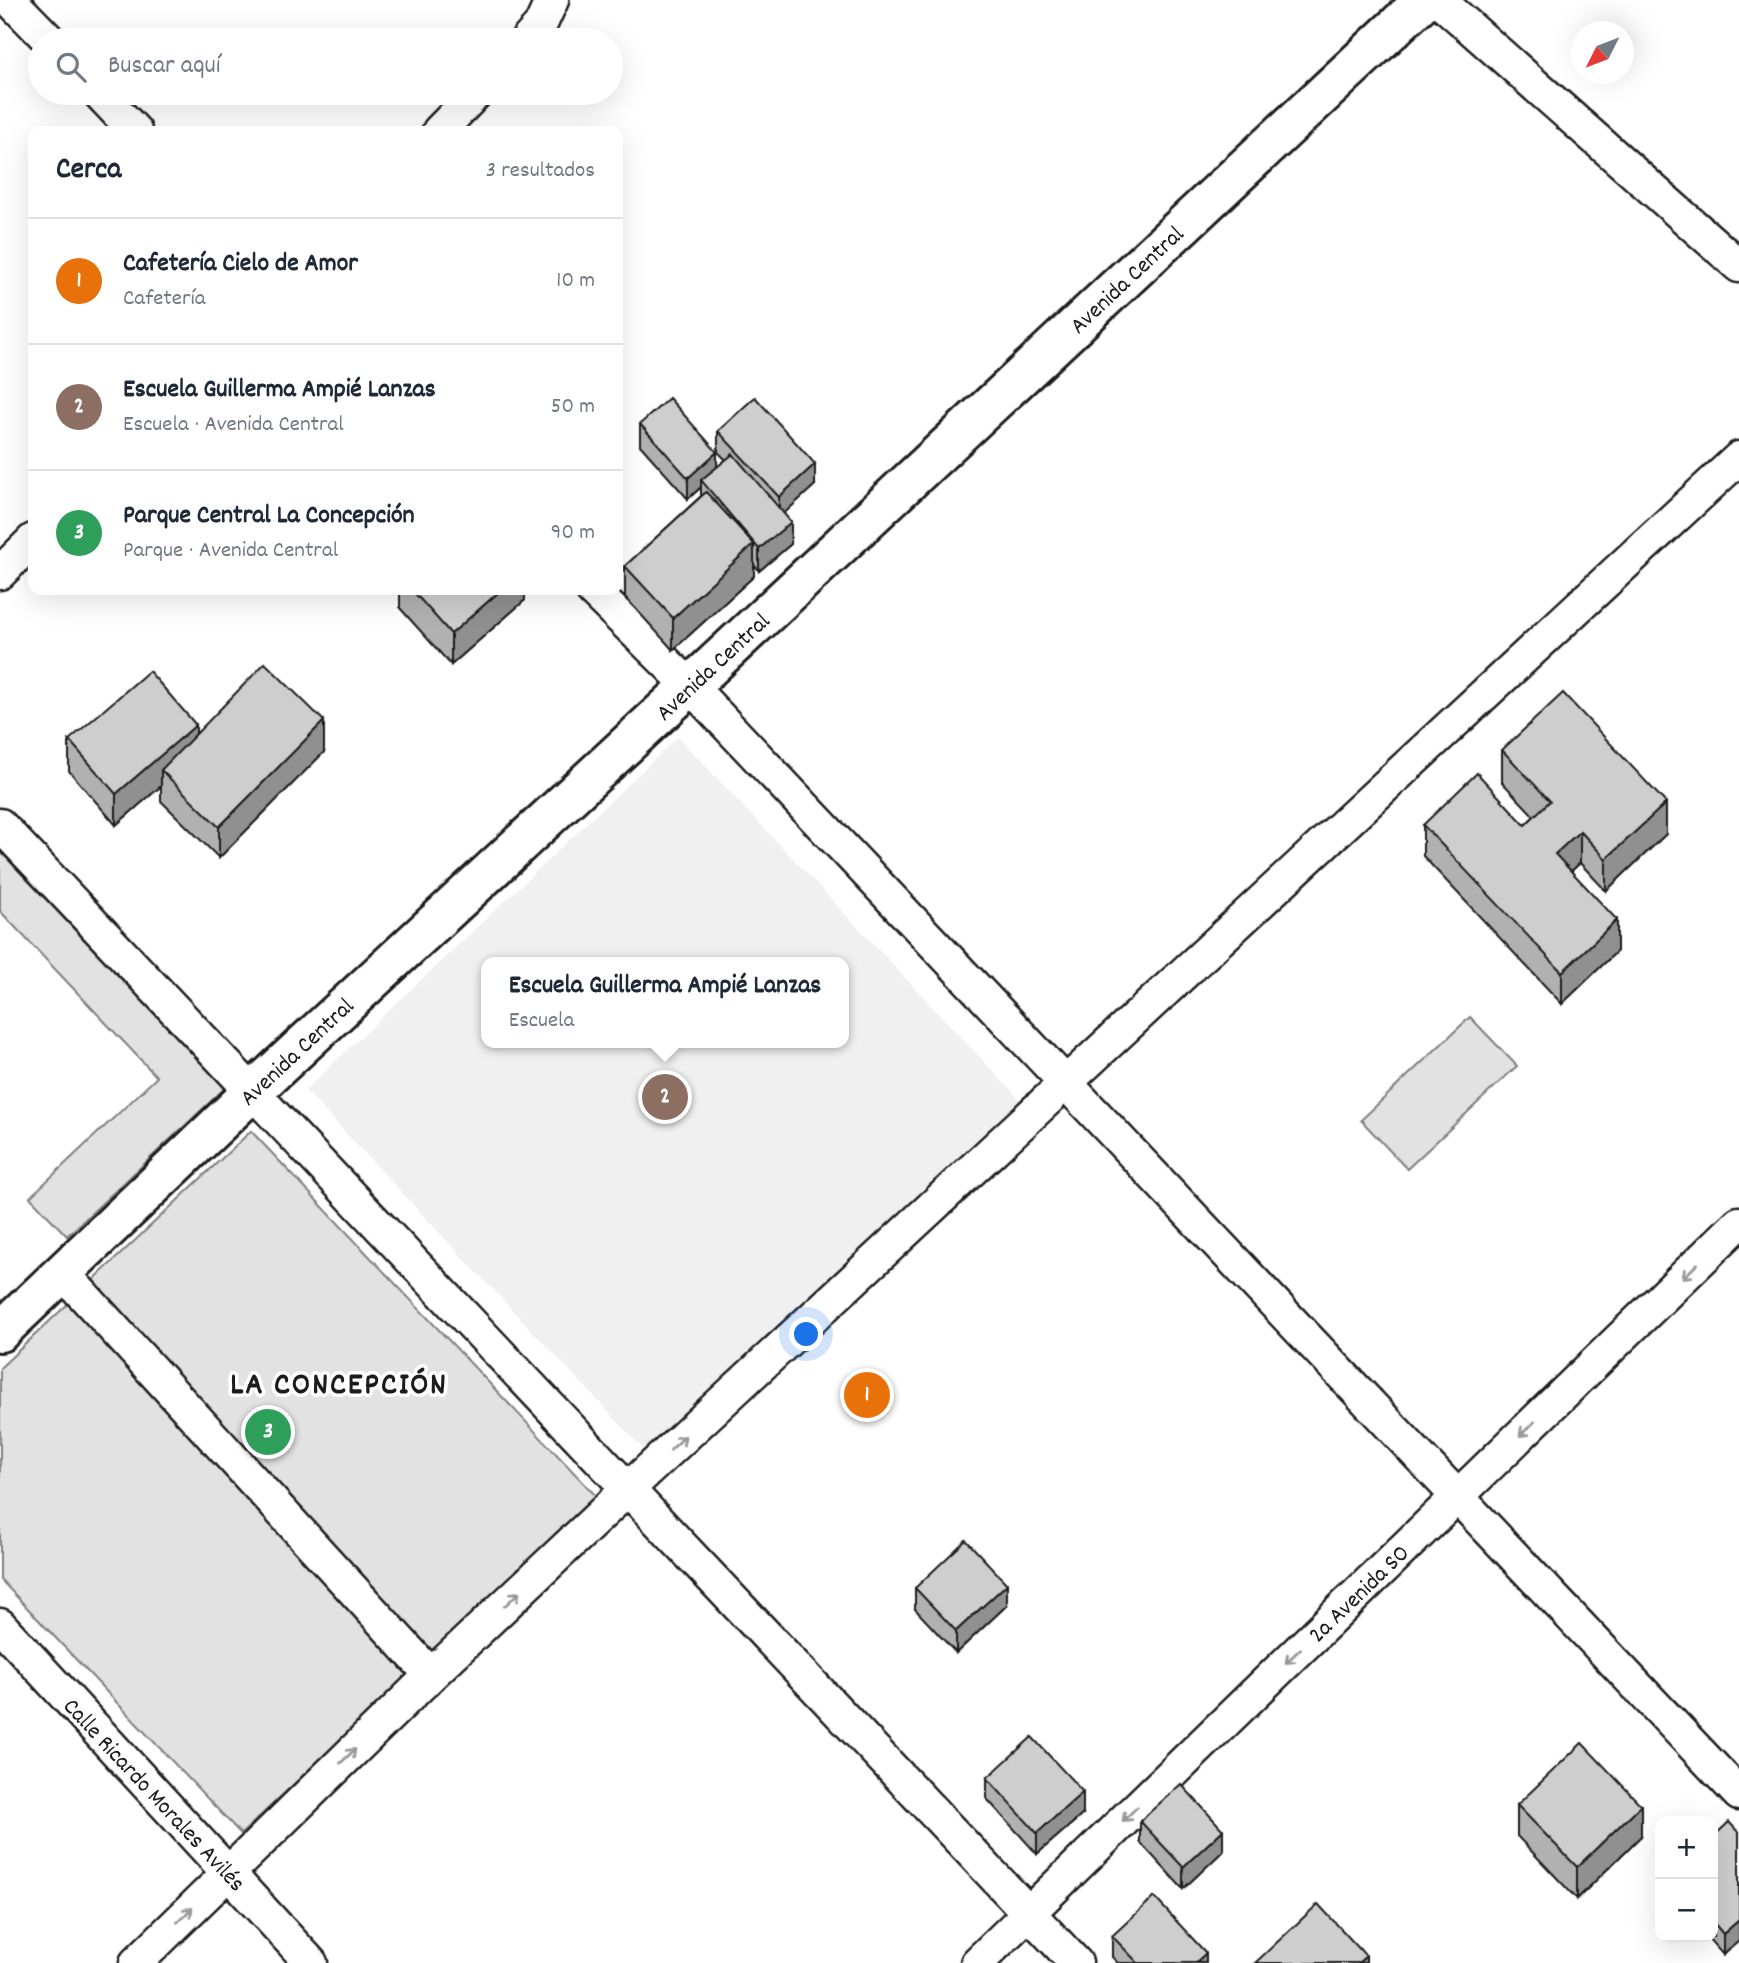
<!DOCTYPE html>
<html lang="es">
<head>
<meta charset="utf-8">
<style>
  :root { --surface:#fff; --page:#f2f2f3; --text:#1f2937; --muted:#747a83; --line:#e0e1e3; --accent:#ea580c }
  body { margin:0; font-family:Dekko,sans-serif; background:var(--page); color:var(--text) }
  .controls { position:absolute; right:21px; bottom:21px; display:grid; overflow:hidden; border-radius:14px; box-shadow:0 7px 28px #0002 }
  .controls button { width:63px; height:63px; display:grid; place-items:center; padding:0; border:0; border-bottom:2px solid var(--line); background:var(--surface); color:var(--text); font:35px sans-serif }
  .compass { position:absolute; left:1571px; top:21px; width:63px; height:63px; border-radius:50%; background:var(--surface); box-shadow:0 7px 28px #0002; rotate:228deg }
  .you { position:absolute; left:807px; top:1335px; width:24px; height:24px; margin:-18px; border:5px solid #fff; border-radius:50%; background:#1a73e8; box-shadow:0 0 0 10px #1a73e833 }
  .badge { display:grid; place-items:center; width:46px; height:46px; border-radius:50%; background:var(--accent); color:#fff; font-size:23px; font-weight:700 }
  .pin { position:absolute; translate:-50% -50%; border:4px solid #fff; box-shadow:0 2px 7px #0006 }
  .popup { position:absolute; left:481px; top:957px; width:368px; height:91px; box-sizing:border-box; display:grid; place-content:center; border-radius:14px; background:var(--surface); filter:drop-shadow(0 2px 5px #0005); font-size:23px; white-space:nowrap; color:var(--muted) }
  .popup b { font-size:26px; color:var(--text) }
  .popup::after { content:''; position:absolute; left:50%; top:100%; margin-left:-14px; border:14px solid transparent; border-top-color:var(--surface) }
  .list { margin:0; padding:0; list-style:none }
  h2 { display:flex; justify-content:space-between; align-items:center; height:91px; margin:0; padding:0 28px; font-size:30px }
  h2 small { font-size:23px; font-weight:400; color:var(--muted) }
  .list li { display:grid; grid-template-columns:46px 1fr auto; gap:21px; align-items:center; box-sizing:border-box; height:126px; padding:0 28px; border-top:2px solid var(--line) }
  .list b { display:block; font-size:26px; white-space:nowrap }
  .list p { margin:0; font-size:23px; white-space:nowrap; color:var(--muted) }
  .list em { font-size:23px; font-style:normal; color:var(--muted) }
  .icon { flex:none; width:38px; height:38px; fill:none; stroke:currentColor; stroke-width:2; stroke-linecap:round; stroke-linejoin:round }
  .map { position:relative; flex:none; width:1739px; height:1963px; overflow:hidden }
  .search { position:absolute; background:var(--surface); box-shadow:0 7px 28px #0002; left:28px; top:28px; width:595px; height:77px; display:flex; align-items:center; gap:18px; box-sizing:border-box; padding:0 24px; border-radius:38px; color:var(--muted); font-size:26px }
  .panel { position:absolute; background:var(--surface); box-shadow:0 7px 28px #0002; left:28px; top:126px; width:595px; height:469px; border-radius:14px }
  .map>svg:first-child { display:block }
  .built { fill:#f0f0f0; fill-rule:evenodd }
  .green { fill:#e2e2e2; stroke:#7f7f7f; stroke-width:2 }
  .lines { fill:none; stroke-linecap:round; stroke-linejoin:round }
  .street-casing { stroke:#1c1c1c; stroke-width:37 }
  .secondary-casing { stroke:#1c1c1c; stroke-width:44 }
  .street { stroke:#fff; stroke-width:32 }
  .secondary { stroke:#fff; stroke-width:38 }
  .wall { fill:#b1b1b1; stroke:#1c1c1c; stroke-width:2 }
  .shaded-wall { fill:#909090; stroke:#1c1c1c; stroke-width:2 }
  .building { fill:#cecece; stroke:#1c1c1c; stroke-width:2 }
  .oneway { stroke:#999 }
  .labels { text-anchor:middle; stroke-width:7; stroke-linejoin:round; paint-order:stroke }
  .street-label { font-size:24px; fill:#1c1c1c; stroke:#fff }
  .district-label { font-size:32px; font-weight:bold; letter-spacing:2px; fill:#1c1c1c; stroke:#fff }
</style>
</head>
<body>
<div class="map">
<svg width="1739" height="1963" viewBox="0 0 1739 1963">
  <rect width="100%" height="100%" fill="#fff"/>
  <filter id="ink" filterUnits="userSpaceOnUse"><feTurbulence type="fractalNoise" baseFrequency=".0143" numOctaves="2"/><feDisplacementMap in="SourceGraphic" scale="14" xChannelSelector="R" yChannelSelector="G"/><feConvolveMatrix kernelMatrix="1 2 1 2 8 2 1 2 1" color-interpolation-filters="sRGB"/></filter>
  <g filter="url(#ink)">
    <!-- built -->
    <path class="built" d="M678,737l347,368 -373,353 -347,-368zM486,962h358v81h-358z"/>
    <!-- green -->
    <path class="green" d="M0,851l225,237 -158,148 -37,-39 127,-120 -157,-166z
      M1470,1017l47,49 -110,103 -46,-49z
      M251,1131l346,366 -356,337 -241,-255v-211z"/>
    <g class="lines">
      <defs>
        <path id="street" d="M10,0l39,40
          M1439,0l300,266
          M527,40l13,-14 12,-26
          M99,93l36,38
          M439,131l37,-38
          M0,573l33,-33
          M592,590l98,96 1049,1108
          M0,825l1076,1138
          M63,1273l368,402
          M0,1625l311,338
          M136,1963l295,-288 197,-186 1111,-1031
          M977,1963l762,-740"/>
        <path id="secondary" d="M0,1332l252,-240 438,-406 734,-686"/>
      </defs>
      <!-- street casing -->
      <use href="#street" class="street-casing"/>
      <!-- secondary casing -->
      <use href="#secondary" class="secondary-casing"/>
      <!-- street -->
      <use href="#street" class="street"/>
      <!-- secondary -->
      <use href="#secondary" class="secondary"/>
    </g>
    <!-- wall -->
    <path class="wall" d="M640,424l77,43 9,-7 -8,-8v-21l97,54 -32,29 8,30 -32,27 -5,-6v11l-81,74 -48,-53v-31l76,-70v-9l-13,12 -48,-54z
      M400,590h125v10l-74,65 -51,-57z
      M196,734l128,18 -105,106 -58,-57v-15l-45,39 -47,-54v-31z
      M1502,750l164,84 -60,57 -26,-28 -9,8 46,80 -55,53 -139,-148v-31h102l9,-9 -32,-34z
      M915,1588l92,17 -51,48 -41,-44z
      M987,1778l96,36 -46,40 -50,-55z
      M1517,1805l124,31 -64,63 -60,-63z
      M1140,1821l83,30 -40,38 -43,-47z
      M1739,1833l-16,122 -16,-18h6v-100z
      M1112,1936l94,27h-88l-6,-6z"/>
    <!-- shaded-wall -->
    <path class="shaded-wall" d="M717,452v22l-16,6v7l-13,12v-21z
      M815,464v21l-36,33v-21z
      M791,522v22l-32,27v-22z
      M754,544v32l-81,74v-32z
      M501,590h24v10l-74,65v-31z
      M324,721v31l-105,106v-31z
      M196,725v31l-35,14v16l-45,39v-31z
      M1666,803v31l-60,57v-32z
      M1580,831v32l-25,23v-32z
      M1617,920v31l-55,53v-32z
      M1007,1584v21l-51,48v-22z
      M1083,1792v22l-46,40v-21z
      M1641,1805v31l-64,63v-32z
      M1223,1830v21l-40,38v-22z
      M1739,1920v21l-16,14v-21z
      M1206,1953v10h-11z
      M1366,1956v7h-8z"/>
    <!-- building -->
    <path class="building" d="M755,397l60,67 -36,33 -61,-66z
      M669,398l48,54 -29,26 -48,-54z
      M733,454l58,68 -32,27 -58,-69z
      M706,492l48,52 -81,74 -48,-52z
      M412,590h89l-50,44z
      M265,663l59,58 -105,106 -58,-57z
      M149,671l47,54 -80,69 -47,-54z
      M1563,693l103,110 -60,56 -26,-28 -25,23 62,66 -55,52 -139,-147 54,-52 48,52 25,-24 -48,-51z
      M966,1540l41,44 -51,47 -41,-43z
      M1032,1737l51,55 -46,41 -50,-55z
      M1582,1743l59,62 -64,62 -60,-62z
      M1181,1784l42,46 -40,37 -43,-46z
      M1729,1822l10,11v87l-16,14 -10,-12v-85z
      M1154,1897l52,56 -11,10h-57l-26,-27z
      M1318,1904l48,52 -8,7h-103z"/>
    <!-- one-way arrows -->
    <defs><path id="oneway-shaft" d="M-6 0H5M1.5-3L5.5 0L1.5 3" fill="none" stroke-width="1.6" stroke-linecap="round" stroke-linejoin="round" transform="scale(1.75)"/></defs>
    <g class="oneway">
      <use href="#oneway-shaft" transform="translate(1690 1271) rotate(136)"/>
      <use href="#oneway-shaft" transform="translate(1527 1429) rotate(136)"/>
      <use href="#oneway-shaft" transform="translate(678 1443) rotate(-43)"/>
      <use href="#oneway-shaft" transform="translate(512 1599) rotate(-43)"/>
      <use href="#oneway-shaft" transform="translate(1293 1656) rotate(136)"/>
      <use href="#oneway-shaft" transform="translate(348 1756) rotate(-44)"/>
      <use href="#oneway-shaft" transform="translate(1130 1814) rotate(136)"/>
      <use href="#oneway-shaft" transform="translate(185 1915) rotate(-44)"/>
    </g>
  </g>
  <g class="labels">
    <!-- street labels -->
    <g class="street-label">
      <text transform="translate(1126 279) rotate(-43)" y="8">Avenida Central</text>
      <text transform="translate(712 666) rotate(-43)" y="8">Avenida Central</text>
      <text transform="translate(296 1051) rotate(-43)" y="8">Avenida Central</text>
      <text transform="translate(1358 1593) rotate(-44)" y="8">2a Avenida SO</text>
      <text transform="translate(155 1794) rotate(47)" y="8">Calle Ricardo Morales Avilés</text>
    </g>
    <!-- district labels -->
    <g class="district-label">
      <text x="339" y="1393">LA CONCEPCIÓN</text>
    </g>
  </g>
</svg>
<div class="controls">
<button>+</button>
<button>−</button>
</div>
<svg class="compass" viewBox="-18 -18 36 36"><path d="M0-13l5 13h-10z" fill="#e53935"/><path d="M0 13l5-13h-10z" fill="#747a83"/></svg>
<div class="you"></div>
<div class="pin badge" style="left:867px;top:1395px;background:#e8710a">1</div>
<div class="pin badge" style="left:665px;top:1097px;background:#8d6e63">2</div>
<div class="popup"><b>Escuela Guillerma Ampié Lanzas</b>Escuela</div>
<div class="pin badge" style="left:268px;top:1432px;background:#2e9e5b">3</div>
<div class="search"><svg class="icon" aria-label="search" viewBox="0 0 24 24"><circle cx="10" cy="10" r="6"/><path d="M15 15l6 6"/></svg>Buscar aquí</div>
<section class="panel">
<h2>Cerca<small>3 resultados</small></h2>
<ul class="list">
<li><span class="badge" style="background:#e8710a">1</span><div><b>Cafetería Cielo de Amor</b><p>Cafetería</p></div><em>10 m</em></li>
<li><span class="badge" style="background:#8d6e63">2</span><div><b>Escuela Guillerma Ampié Lanzas</b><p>Escuela · Avenida Central</p></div><em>50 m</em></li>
<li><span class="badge" style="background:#2e9e5b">3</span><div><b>Parque Central La Concepción</b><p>Parque · Avenida Central</p></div><em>90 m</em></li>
</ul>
</section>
</div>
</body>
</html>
